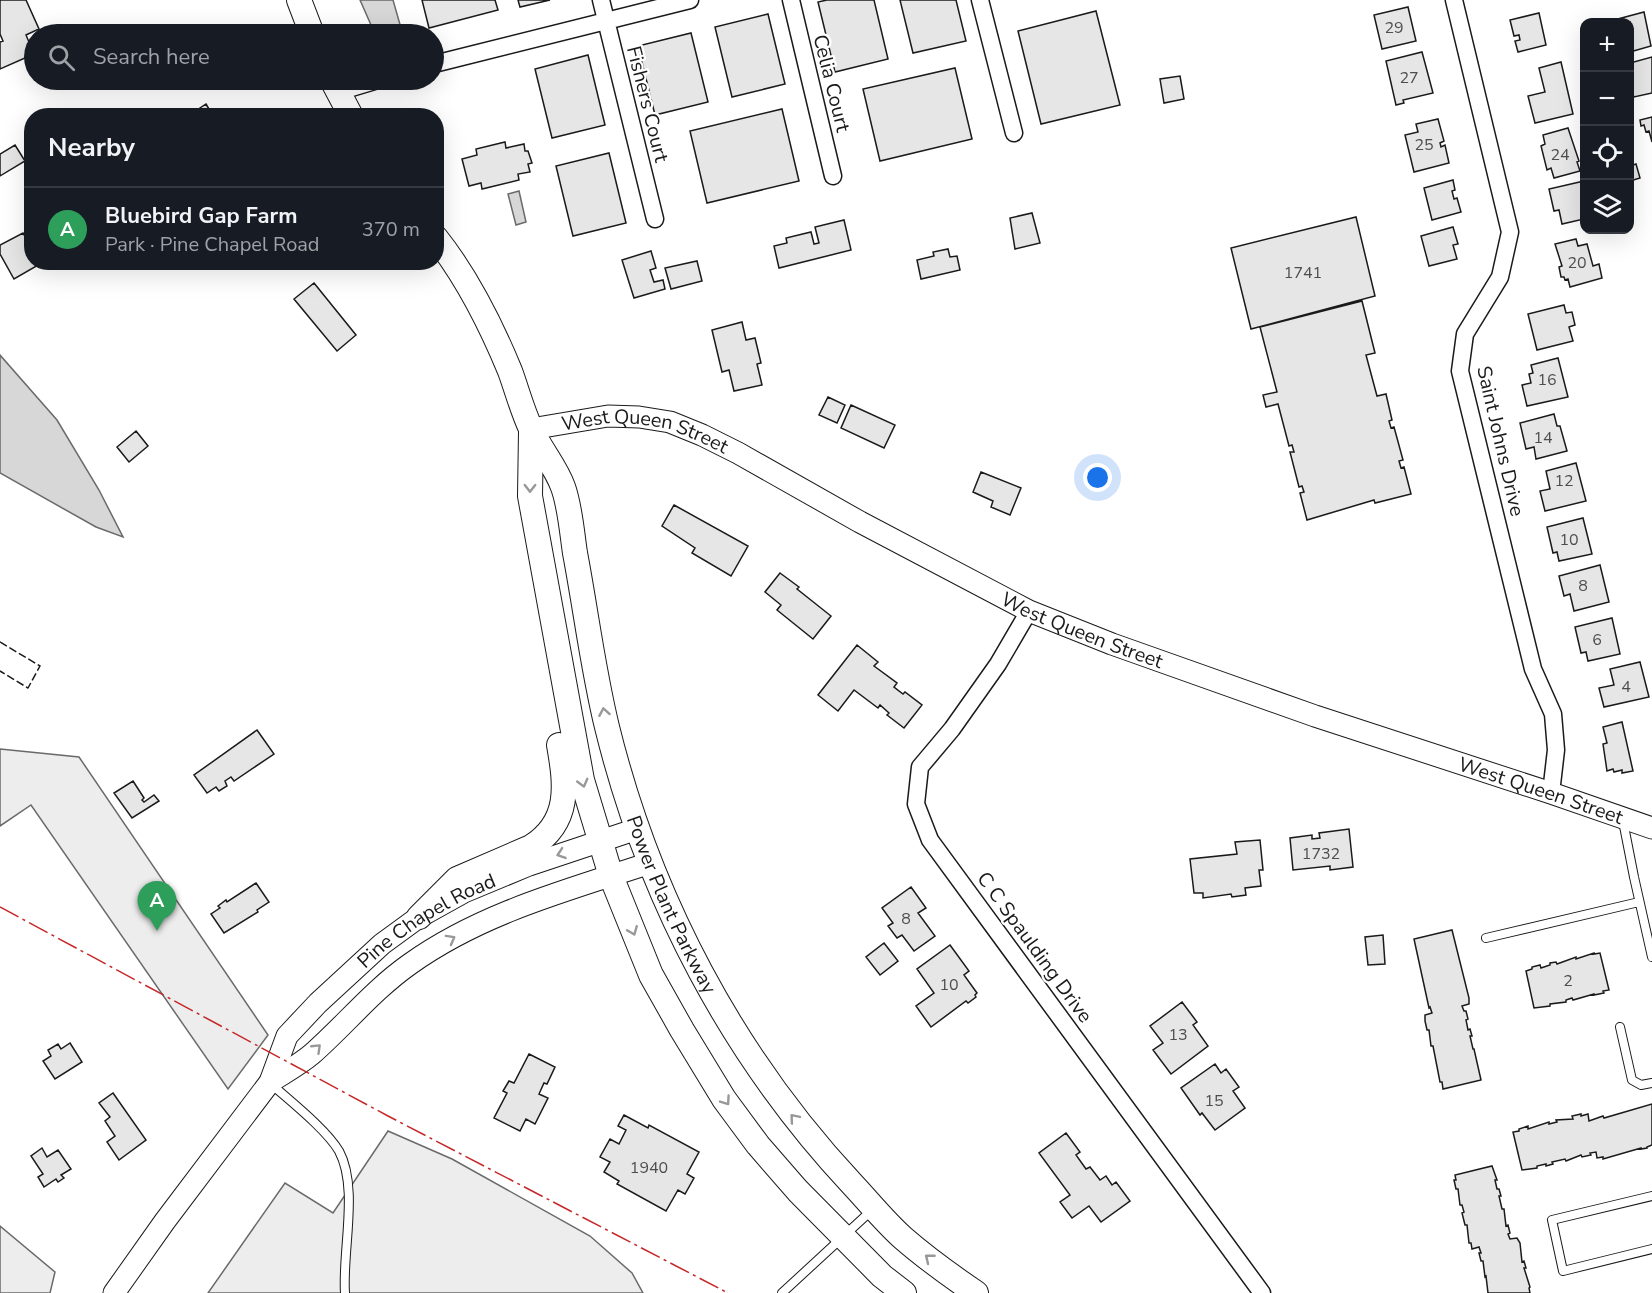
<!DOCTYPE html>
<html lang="en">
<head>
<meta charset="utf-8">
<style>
  :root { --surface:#171b24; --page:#242831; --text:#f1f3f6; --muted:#9ea1a6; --line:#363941; --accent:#c62828 }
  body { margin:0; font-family:"Nunito Sans",sans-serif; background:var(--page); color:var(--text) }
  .controls { position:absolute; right:18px; top:18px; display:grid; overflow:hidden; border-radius:12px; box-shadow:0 6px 24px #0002 }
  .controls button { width:54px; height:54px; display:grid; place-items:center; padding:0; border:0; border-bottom:2px solid var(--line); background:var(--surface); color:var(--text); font:30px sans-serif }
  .you { position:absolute; left:1098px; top:478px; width:21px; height:21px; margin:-15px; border:4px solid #fff; border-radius:50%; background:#1a73e8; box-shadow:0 0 0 9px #1a73e833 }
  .badge { display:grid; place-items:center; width:39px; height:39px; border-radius:50%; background:var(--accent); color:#fff; font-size:20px; font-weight:700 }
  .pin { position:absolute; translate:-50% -50px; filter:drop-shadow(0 2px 3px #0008) }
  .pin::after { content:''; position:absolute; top:32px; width:21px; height:18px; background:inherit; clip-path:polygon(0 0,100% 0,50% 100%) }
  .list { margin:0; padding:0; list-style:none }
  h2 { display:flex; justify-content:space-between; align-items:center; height:78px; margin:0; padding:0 24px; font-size:26px }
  h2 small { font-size:20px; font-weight:400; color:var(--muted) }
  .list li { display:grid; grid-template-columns:39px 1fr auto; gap:18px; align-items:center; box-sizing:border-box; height:84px; padding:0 24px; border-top:2px solid var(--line) }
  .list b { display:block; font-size:22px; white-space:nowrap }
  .list p { margin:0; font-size:20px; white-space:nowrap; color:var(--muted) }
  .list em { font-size:20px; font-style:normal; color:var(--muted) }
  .icon { flex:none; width:33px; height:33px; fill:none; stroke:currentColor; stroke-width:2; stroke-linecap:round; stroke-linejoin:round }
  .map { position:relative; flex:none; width:1652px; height:1293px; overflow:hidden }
  .search { position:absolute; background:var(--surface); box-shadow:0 6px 24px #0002; left:24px; top:24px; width:420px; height:66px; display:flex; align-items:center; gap:15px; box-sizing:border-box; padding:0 21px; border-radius:33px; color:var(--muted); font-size:22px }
  .panel { position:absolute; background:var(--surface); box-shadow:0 6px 24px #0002; left:24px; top:108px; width:420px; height:162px; border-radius:24px }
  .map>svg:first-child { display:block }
  .built { fill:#ededed; stroke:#6a6a6a; stroke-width:1.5 }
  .water { fill:#d7d7d7; stroke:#6a6a6a; stroke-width:1.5 }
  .building { fill:#e6e6e6; stroke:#1a1a1a; stroke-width:1.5 }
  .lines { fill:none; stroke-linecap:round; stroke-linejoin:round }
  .service-casing { stroke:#1a1a1a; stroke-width:10 }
  .minor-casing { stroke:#1a1a1a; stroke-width:19 }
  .tertiary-casing { stroke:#1a1a1a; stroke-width:23 }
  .secondary-casing { stroke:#1a1a1a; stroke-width:26 }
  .service { stroke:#fff; stroke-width:8 }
  .minor { stroke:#fff; stroke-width:16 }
  .tertiary { stroke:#fff; stroke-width:21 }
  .secondary { stroke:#fff; stroke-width:24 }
  .fence { stroke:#1a1a1a; stroke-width:1.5; stroke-dasharray:8 3; stroke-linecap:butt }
  .power { stroke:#c62828; stroke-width:1.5; stroke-dasharray:21 4.5 3 4.5; stroke-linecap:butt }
  .oneway { stroke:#989898 }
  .labels { text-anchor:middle; stroke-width:4.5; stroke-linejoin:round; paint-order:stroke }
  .number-label { font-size:16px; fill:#4d4d4d }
  .street-label { font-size:20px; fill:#1a1a1a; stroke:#fff }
</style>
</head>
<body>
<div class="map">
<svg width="1652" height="1293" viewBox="0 0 1652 1293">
  <rect width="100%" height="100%" fill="#fff"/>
  <!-- built -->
  <path class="built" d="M0,749l79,8 189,278 -40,54 -197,-284 -31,21z
    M388,1131l64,28 138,77 42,37 11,20h-435l77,-110 48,30z
    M0,1226l55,46 -5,21h-50z"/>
  <!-- water -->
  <path class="water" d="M360,0h33l8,28 -1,5 -25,1z
    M519,191l7,31 -10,3 -8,-31z
    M0,355l57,65 42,70 24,47 -27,-10 -96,-54z"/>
  <!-- building -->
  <path class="building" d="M0,0h26l13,29 -13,6 8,19 -34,15v-27l3,-1 -3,-7z
    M422,0h73l3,10 -69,18z
    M518,0h32l-30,7z
    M827,0h47l14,59 -53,13 -17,-70z
    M900,0h56l10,41 -53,12z
    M1408,7l8,34 -34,8 -8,-34z
    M1096,11l24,94 -79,19 -23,-93z
    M1644,12l7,34 -21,6v-30h-15l-1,-2z
    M1539,13l7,32 -28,7 -3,-11 5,-1 -1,-5 -5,1 -4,-16z
    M768,14l17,70 -53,13 -17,-70z
    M691,33l17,69 -53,13 -17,-69z
    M1422,52l11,41 -30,7 1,3 -8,2 -10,-44z
    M588,55l17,70 -53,13 -17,-69z
    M1652,57v36l-18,4 -2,-5h-2v-29z
    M1561,62l12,52 -38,9 -7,-27 17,-4 -6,-24z
    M955,68l17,71 -92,22 -17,-72z
    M1180,76l4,23 -20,4 -4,-24z
    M206,104l7,12h-25z
    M782,109l17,72 -92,22 -17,-72z
    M1652,117v25l-3,-11 -3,1 -2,-7 -3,1 -1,-6z
    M1438,119l6,22 -4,2 1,4 4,-2 4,18 -35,9 -9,-37 13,-3 -2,-8z
    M1568,128l11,33 -2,1 3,9 -26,7 -3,-10 -4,2 -6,-24 4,-2 -2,-9z
    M505,142l1,6 18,-4 1,7h3l4,12 -4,1 2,8 -12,2 1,6 -37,9 -1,-6 -12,3 -7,-27 15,-4 -1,-6z
    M15,145l10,16 -25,15v-22z
    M609,153l17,70 -53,13 -17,-70z
    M1636,164l4,14 -10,3v-15z
    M1453,180l2,10 -3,1 2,8 3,-1 4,14 -29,8 -8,-32z
    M1584,181v38l-22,5 -3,-14 -5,1 -5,-22z
    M1032,213l8,30 -25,6 -5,-31z
    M1356,217l19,79 -124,33 -20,-81z
    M844,220l7,30 -72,18 -5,-22 13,-3 -1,-5 25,-6 3,12 5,-1 -4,-16z
    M1453,227l5,17 -5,1 4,14 -28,7 -8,-30z
    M23,233l9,16v13h7l1,2 -26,15 -14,-25v-9z
    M1576,239l2,7 9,-2 6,22 6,-2 3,14 -32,9 -2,-8 -3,1 -1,-3h-3l-2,-10 3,-1 -7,-22z
    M948,249l2,8 7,-1 3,14 -39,9 -4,-19 17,-4 -1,-4z
    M651,251l5,17 -6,2 4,12 9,-2 2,9 -31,9 -12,-38z
    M697,261l5,20 -31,8 -6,-21z
    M314,283l42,52 -19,16 -43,-52z
    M1362,301l13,52 -9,2 11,41 9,-2 6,26 -3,1 2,7 3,-1 9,33 -4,1 2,7 3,-1 7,27 -36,9 -1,-3 -67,20 -7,-27 4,-1 -2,-6 -3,1 -9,-35h4l-2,-7 -3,1 -11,-42 -12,3 -3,-12 14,-3 -17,-65z
    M1564,305l2,8 6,-1 3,13 -6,2 4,14 -36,9 -9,-36z
    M742,322l4,18 9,-2 6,25 -4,1 5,21 -28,6 -5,-21 -7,2 -10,-42z
    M1558,358l10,39 -41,9 -5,-21 9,-2 -2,-9 4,-1 -2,-8z
    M828,397l17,8 -8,18 -18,-8z
    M851,405l44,20 -11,23 -43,-20z
    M1554,414l3,12h3l7,25 -31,8 -2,-12 -8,2 -6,-26z
    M136,431l12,15 -19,16 -12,-15z
    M1576,463l10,38 -41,10 -5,-20 10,-2 -4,-18z
    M981,472l40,16 -11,27 -19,-8 2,-6 -20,-9z
    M674,505l74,41 -17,30 -39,-23 3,-5 -33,-22z
    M1583,518l9,36 -33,7 -2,-9 -4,1 -6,-26z
    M1600,565l9,37 -35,9 -4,-17 -6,2 -5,-20z
    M780,573l19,14 -2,2 34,27 -18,23 -36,-29 4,-5 -16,-13z
    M1612,618l8,36 -32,7 -2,-9 -5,1 -6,-26z
    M857,645l21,17 -4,4 23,17 -3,4 9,7 2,-2 17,13 -18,23 -17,-13 2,-2 -9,-8 -2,3 -24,-18 -16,21 -20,-16z
    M1640,662l9,35 -45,10 -5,-19 15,-3 -4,-16z
    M1622,722l11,49 -11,2v-3l-8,2 -1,-3 -6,2 -4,-27 4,-1 -4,-16z
    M257,730l17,24 -40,27 -3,-4 -6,4 2,5 -8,5 -3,-4 -9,6 -13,-18z
    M133,781l11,17 -2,2 2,2 10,-7 5,6 -27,17 -18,-25z
    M1349,829l4,38 -23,3v-4l-37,4 -3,-32 22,-3v4l8,-1 -1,-5z
    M1260,840l3,30h-4l2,16 -16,2 1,7 -14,2 -1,-3 -28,4v-5h-9l-4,-34 47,-5 -2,-12z
    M256,883l13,19 -12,8 1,2 -34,21 -13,-19 9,-6 -2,-2 8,-6 1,2z
    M911,887l15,21 -8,5 17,23 -21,15 -12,-16 -5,3 -9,-12 5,-3 -11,-15z
    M1452,930l17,68v6l-7,2 2,5h2l2,8 -2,1 2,10 2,-1 2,7h-2l3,13h1l7,31 -38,9 -1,-7h-2l-7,-36h-2l-2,-16h-2l-2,-9v-6l7,-2 -2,-6 -1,1 -15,-69z
    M1383,935l2,29 -17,1 -3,-28z
    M884,943l14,18 -18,14 -14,-18z
    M950,945l19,26 -5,4 13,18 -2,2 1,2 -8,6 -2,-2 -35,26 -15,-21 18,-13 -17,-24z
    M1594,953v1l6,-1 9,37 -6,1 1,2 -10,2v-1l-21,6 -1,-2 -6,2v2l-16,2v2l-16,2 -8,-37 6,-2v-2l8,-2 1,3 9,-3v-2l6,-1 1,2 19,-7v2z
    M1182,1002l15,20 -4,3 15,21 -37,28 -18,-24 10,-7 -13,-17z
    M70,1043l12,19 -27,17 -12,-18 8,-5 -3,-6 10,-6 3,5z
    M529,1054l26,13 -8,17 -3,-1 -5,11 9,4 -13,26 -9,-5 -6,12 -26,-13 13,-25 -4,-2 6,-10 5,2z
    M1215,1064l6,9 5,-4 13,18 -6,4 12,17 -30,22 -13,-17 -2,2 -19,-27z
    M113,1093l33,47 -27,20 -12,-18 8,-6 -10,-15 5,-4 -11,-14z
    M1652,1104v41l-5,2v1l-6,1v-1l-38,11v-2l-6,1 -1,-6 -6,1 1,2 -9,2 -1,-2 -15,6 -1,-2 -13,3 1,2 -7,2v-2l-9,2v2l-15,2 -9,-38 6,-1v-2l9,-3v3l21,-7v2l8,-2 -1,-2 17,-1 -1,-3 9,-2v2l7,-2 1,7 14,-5 1,2z
    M624,1115l24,13 1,-3 50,27 -12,22 7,4 -9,16 -7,-4 -12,21 -49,-27 2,-3 -15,-9 6,-10 -10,-5 10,-18 9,5 7,-14 -8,-4z
    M1066,1133l14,19 -4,3 10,14 4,-2 10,13 6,-4 6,9 4,-3 14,19 -29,21 -12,-16 -17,12 -12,-16 10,-7 -31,-42z
    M42,1148l5,9 11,-7 13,19 -10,6 3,3 -6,4 -2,-3 -12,8 -6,-10 5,-3 -12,-18z
    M1492,1166l5,14h-2l2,9h2l2,7h-2l3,13h2l2,17 2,-1 2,8 -2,1 2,5 7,-1 3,5 2,19 2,-1 2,7h-2l6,19 -1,1 1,5h-42l-2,-17 -1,1 -2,-16h-2l-2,-8h2l-2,-6 -7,2 -1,-6h-2l-2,-18h-2l-3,-12 2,-1 -2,-7h-2l-2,-16h-2l-2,-9h2l-1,-5z"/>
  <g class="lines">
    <defs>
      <path id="service" d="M1623,821l11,56 18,80
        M1486,938l153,-36
        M1620,1027l12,53 9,5 11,-2
        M270,1083c20,18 56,46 69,68 20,37 3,100 6,142
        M1652,1196l-100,24 11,51 89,-22
        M782,1293l90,-83"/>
      <path id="minor" d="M601,0l54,219
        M791,0l42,176
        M980,0l34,133
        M1454,0l56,232 -10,45 -35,57 -5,37 73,298 20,45 3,36 -5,43
        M434,64l256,-64
        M338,92l40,-12
        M1029,611l-31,53 -46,65 -32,38 -4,37 14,36 332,453"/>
      <g id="tertiary">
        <path id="s1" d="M531,429l77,-13 31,1 31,5 32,13 36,18 122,69 169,89 83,33 203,72 236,77 101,35"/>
        <path d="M270,1082c14,-9 29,-17 42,-28 33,-29 61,-64 98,-90 71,-51 158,-74 240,-101"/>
        <path id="s2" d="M114,1293l51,-72 105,-139 17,-46 31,-33 64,-59 37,-27 45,-25 65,-27 108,-36"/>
      </g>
      <g id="secondary">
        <path d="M299,0l13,34"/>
        <path d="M332,80l19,36"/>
        <path id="s3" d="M436,238c31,39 55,87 74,133 7,19 12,39 21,58 9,20 25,38 32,58 7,19 9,46 12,66 11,58 18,117 32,174 42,171 126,330 246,458 16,17 32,37 50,53 23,20 48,38 73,55"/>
        <path d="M531,431l-1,65 52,284 29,96 40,99 31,55 42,69 34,46 40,46 84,85 22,17"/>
        <path d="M419,917l38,-38 74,-32c40,-25 35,-62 28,-102"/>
      </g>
    </defs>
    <!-- service casing -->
    <use href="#service" class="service-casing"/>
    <!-- minor casing -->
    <use href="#minor" class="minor-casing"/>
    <!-- tertiary casing -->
    <use href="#tertiary" class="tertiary-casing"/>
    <!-- secondary casing -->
    <use href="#secondary" class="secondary-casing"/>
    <!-- service -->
    <use href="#service" class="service"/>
    <!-- minor -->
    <use href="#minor" class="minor"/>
    <!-- tertiary -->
    <use href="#tertiary" class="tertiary"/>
    <!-- secondary -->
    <use href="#secondary" class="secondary"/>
    <!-- fence -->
    <path class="fence" d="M0,642l40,24 -12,22 -28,-17"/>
    <!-- power -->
    <path class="power" d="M0,907l388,209 340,177"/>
  </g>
  <!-- one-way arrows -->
  <defs><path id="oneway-chevron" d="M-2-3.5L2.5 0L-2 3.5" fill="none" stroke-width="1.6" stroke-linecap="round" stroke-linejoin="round" transform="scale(1.5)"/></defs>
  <g class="oneway">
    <use href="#oneway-chevron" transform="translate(530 488) rotate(90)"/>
    <use href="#oneway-chevron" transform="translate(604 712) rotate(-100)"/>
    <use href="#oneway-chevron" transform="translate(583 783) rotate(75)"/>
    <use href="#oneway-chevron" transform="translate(561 854) rotate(161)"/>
    <use href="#oneway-chevron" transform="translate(633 931) rotate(68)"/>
    <use href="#oneway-chevron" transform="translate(451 939) rotate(-29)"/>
    <use href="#oneway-chevron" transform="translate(317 1048) rotate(-44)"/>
    <use href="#oneway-chevron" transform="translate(726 1101) rotate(55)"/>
    <use href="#oneway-chevron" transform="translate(794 1118) rotate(-130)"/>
    <use href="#oneway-chevron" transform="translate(929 1258) rotate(-141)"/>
  </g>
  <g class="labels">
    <!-- number labels -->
    <g class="number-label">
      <text x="1394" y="33">29</text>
      <text x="1409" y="83">27</text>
      <text x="1424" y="150">25</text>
      <text x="1560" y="160">24</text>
      <text x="1577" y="268">20</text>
      <text x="1303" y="278">1741</text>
      <text x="1547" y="385">16</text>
      <text x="1543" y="443">14</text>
      <text x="1564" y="486">12</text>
      <text x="1569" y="545">10</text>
      <text x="1583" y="591">8</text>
      <text x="1597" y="645">6</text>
      <text x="1626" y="692">4</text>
      <text x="1321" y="859">1732</text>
      <text x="906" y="924">8</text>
      <text x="1568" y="986">2</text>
      <text x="949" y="990">10</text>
      <text x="1178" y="1040">13</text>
      <text x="1214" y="1106">15</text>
      <text x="649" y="1173">1940</text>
    </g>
    <!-- street labels -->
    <g class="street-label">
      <text transform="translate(832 83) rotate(76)" y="7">Celia Court</text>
      <text transform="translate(648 104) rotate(76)" y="7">Fishers Court</text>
      <text dy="7" stroke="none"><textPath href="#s1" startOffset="117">West Queen Street</textPath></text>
      <text transform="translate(1501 441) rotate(77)" y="7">Saint Johns Drive</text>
      <text dy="7" stroke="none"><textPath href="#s1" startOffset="603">West Queen Street</textPath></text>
      <text dy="7" stroke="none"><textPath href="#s1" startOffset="1089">West Queen Street</textPath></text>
      <text dy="7" stroke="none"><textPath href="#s3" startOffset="714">Power Plant Parkway</textPath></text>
      <text dy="7" stroke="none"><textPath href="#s2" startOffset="494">Pine Chapel Road</textPath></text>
      <text transform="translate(1035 947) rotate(54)" y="7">C C Spaulding Drive</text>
    </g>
  </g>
</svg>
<div class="controls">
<button>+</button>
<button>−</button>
<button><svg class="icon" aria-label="locate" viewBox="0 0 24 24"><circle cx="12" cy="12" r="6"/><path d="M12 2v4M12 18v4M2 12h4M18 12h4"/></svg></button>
<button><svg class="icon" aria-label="layers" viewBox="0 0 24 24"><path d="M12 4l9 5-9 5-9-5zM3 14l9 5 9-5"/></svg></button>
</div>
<div class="you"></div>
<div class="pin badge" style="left:157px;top:931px;background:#2e9e5b">A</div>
<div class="search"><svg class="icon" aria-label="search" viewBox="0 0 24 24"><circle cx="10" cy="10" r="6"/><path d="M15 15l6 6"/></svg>Search here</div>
<section class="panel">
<h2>Nearby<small></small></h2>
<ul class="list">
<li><span class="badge" style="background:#2e9e5b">A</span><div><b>Bluebird Gap Farm</b><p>Park · Pine Chapel Road</p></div><em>370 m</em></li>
</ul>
</section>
</div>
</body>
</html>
